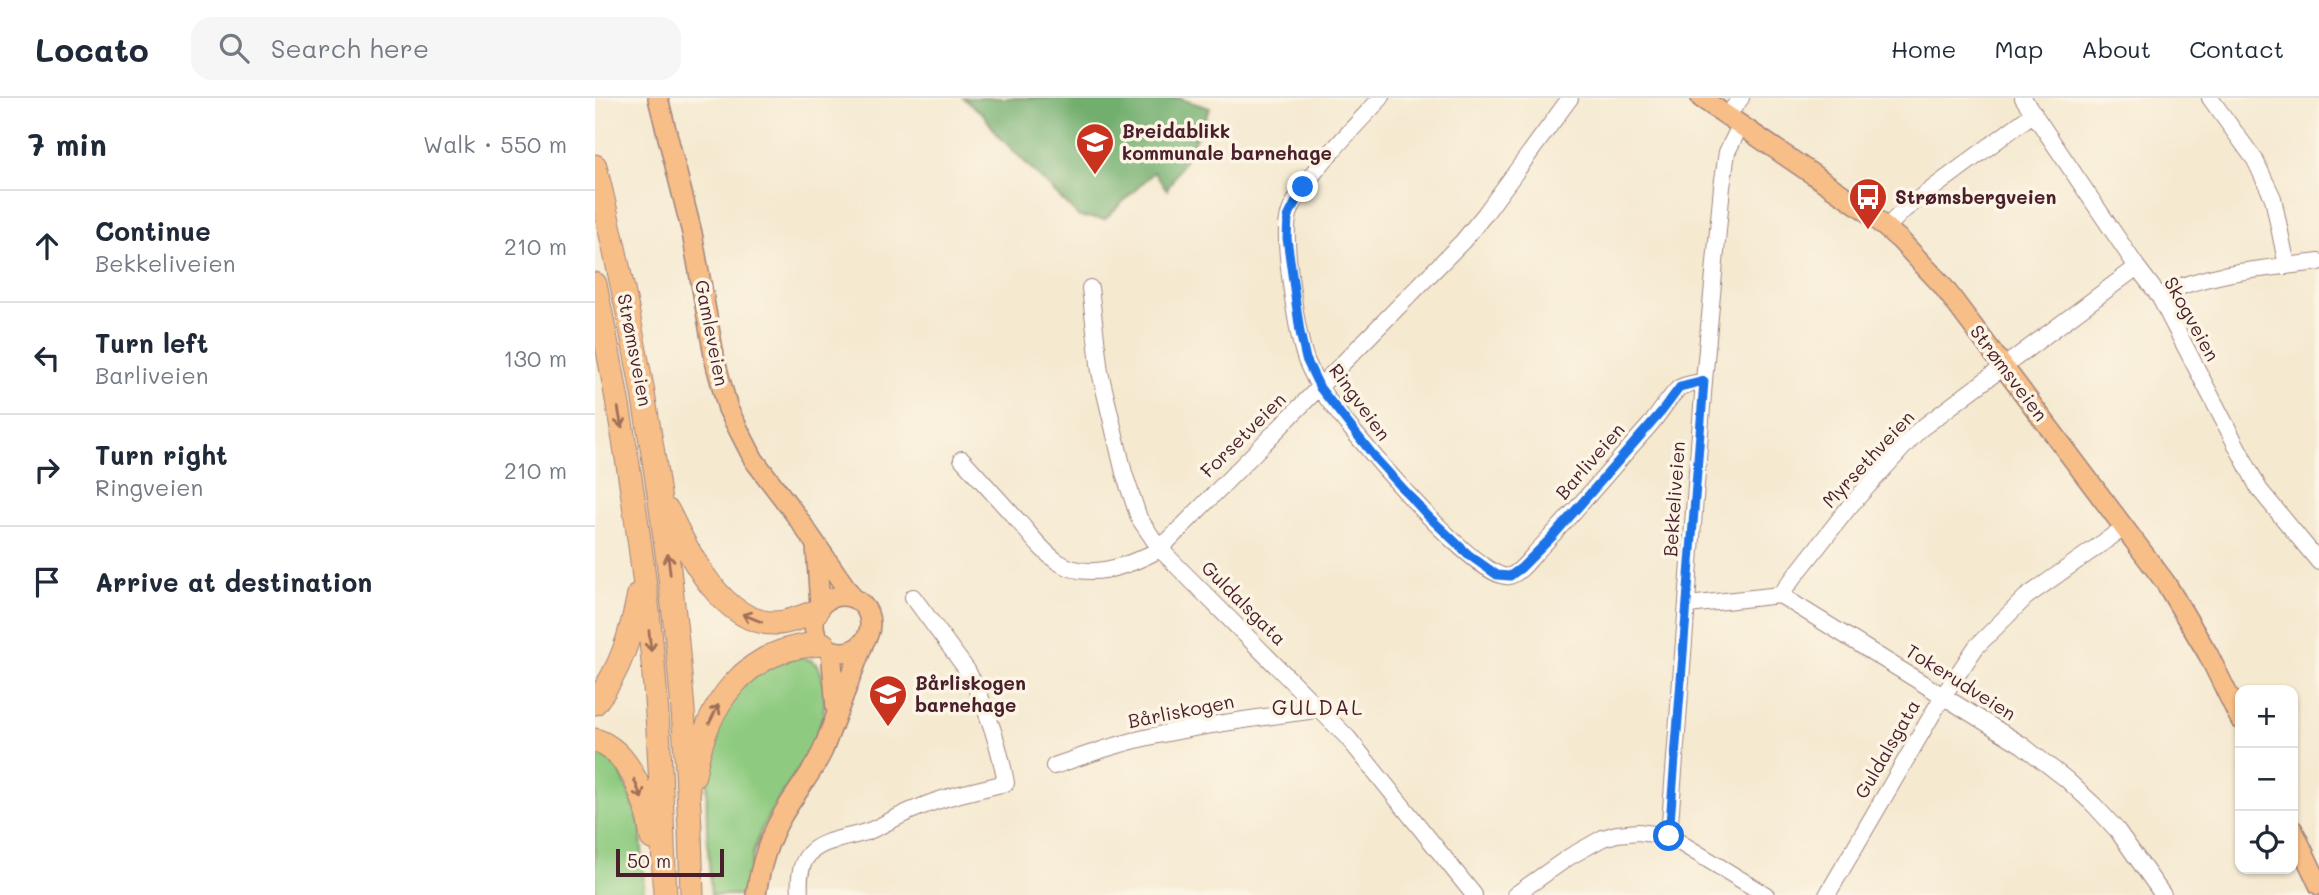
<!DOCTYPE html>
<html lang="en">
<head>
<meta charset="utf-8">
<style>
  :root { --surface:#fff; --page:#f6f6f7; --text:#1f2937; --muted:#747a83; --line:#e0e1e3 }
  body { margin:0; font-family:Mali,sans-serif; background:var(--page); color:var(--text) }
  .controls { position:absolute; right:21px; bottom:21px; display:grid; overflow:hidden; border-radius:14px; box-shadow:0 2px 5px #0004 }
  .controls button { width:63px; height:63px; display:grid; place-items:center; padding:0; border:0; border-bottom:2px solid var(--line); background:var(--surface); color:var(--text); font:35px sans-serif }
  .scale { position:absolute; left:21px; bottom:18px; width:108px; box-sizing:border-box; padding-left:7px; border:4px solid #4a1f2b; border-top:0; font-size:19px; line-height:24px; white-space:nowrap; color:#4a1f2b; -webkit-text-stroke:5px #fcf5e5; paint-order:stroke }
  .stop { position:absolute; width:21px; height:21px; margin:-16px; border:5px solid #1a73e8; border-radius:50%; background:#fff }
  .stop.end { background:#1a73e8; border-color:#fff; box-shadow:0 2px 7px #0008 }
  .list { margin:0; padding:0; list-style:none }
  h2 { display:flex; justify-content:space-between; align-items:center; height:91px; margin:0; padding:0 28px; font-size:30px }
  h2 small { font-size:23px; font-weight:400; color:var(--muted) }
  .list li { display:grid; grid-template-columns:46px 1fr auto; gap:21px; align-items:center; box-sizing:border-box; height:112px; padding:0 28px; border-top:2px solid var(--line) }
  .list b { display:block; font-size:26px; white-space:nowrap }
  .list p { margin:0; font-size:23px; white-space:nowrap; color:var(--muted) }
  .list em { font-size:23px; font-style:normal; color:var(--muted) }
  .icon { flex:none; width:38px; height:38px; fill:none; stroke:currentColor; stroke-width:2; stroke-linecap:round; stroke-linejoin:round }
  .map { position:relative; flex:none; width:1724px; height:797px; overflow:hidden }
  header { display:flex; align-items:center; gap:42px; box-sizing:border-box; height:98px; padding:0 35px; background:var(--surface); border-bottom:2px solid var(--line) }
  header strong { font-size:33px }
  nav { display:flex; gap:38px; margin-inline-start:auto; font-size:24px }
  .search { width:490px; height:63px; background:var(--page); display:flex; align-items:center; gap:18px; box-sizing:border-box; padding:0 24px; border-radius:21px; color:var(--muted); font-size:26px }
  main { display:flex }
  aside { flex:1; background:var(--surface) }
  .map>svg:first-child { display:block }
  .green { fill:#8ecb80; stroke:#6c7556; stroke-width:2 }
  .forest { fill:#72af6e; stroke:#5e674c; stroke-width:2 }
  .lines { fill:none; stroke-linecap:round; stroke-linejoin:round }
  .minor-casing { stroke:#a0847e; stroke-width:18 }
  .major-casing { stroke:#a0847e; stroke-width:22 }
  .highway-casing { stroke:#a0847e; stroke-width:25 }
  .minor { stroke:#fff; stroke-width:16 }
  .major { stroke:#f7be87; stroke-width:19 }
  .highway { stroke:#f7be87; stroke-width:23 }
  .oneway { stroke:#a06e59 }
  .route { stroke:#1a73e8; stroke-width:9 }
  .labels { text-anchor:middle; stroke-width:7; stroke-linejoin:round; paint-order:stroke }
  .poi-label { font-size:19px; font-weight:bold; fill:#4a1f2b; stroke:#fcf5e5; text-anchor:start }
  .street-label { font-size:19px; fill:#4a1f2b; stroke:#fcf5e5 }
  .neighbourhood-label { font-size:21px; letter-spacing:2px; fill:#4a1f2b; stroke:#fcf5e5 }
</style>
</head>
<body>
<header>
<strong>Locato</strong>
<div class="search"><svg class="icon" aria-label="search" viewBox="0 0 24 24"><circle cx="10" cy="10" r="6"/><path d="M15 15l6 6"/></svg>Search here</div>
<nav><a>Home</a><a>Map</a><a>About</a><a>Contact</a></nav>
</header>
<main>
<aside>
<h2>7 min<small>Walk · 550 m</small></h2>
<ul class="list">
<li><svg class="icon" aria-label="ahead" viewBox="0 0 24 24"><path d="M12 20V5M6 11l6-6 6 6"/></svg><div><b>Continue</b><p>Bekkeliveien</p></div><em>210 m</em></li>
<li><svg class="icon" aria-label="left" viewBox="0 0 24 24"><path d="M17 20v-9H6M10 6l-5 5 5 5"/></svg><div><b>Turn left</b><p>Barliveien</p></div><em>130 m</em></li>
<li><svg class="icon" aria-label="right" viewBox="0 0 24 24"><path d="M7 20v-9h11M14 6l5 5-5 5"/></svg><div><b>Turn right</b><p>Ringveien</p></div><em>210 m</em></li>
<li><svg class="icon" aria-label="arrive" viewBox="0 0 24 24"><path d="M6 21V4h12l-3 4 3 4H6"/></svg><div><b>Arrive at destination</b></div></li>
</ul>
</aside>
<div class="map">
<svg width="1724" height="797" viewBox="0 0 1724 797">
  <rect width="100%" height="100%" fill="#fcf5e5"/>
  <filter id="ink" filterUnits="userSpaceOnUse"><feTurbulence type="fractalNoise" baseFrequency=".0143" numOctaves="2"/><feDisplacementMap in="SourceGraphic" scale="14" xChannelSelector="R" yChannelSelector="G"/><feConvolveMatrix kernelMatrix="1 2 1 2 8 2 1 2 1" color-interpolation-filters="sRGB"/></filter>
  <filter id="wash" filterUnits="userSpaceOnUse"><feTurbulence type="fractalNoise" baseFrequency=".00686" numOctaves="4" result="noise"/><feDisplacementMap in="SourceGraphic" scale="28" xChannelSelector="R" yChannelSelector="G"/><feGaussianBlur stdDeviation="1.57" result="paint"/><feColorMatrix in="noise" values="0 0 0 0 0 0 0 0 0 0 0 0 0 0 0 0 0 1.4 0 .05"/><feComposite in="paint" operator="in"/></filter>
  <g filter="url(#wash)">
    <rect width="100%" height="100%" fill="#f5e9d0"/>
    <!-- green -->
    <path class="green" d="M203,558c18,4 23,10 26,28 9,53 -40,99 -61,143 -10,21 -14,44 -16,68h-36c-3,-61 -17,-163 29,-210 9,-10 44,-23 58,-29z
      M0,651l23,18 14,32 9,29 3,67h-49z"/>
    <!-- forest -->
    <path class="forest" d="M368,0h215l32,10 -18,38 -25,44 -13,-18 -49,47 -26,-2 -82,-83 -14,-20z"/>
  </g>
  <g filter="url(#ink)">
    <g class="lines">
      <defs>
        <path id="minor" d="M786,0c-23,25 -88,90 -93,121 -5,25 9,116 18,141 4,9 9,20 14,28 19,30 158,197 189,188 12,-3 22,-19 31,-28 38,-39 73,-82 109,-122 9,-10 21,-30 30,-38 6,-4 18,-5 25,-7
          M1428,0l114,169 22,29 100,193 60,73
          M1615,0l45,62 18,38 14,68
          M1131,19l15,-19
          M1291,130l19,-19 129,-96
          M495,190l10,84 24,101 15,45 21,31 188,189 126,157
          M1564,198c48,-25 107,-27 160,-34
          M367,361c19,21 39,43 58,64 11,13 23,29 38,39 31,20 73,3 102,-13l303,-308 22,-27 85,-116
          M1185,497l69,-88 70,-77 218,-163
          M1093,507l92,-10 242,150 44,34 28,26 23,25 46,65
          M459,668c35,-12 69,-24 104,-31 50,-11 100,-17 151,-24l7,-6
          M1074,738l35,-455 18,-194 5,-35 13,-26
          M205,797c-1,-14 -1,-30 9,-41 13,-15 42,-16 60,-23 17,-7 32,-17 49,-23 28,-12 59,-18 88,-25 -7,-39 -20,-78 -39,-113l-54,-73
          M920,797l54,-38 34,-19 14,-4 21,-2 31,4 97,59
          M1232,797l116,-199 33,-49 50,-50 99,-70"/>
        <path id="major" d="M63,0l34,135 23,128 13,48 26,51 41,54 58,84
          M1106,0l164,112 35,30 42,45 223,297 43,72 32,65
          M221,448l4,60
          M219 526a28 28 0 1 1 56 0a28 28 0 1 1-56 0Z
          M236,552l5,58
          M1698,732l26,55
          M161,797c4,-28 12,-55 26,-79 13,-23 30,-42 41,-66l41,-108"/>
        <path id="highway" d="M0,68c59,239 92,483 97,729
          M0,186c27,133 50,268 60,404 6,69 7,138 10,207
          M73,413c20,41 54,113 107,112 14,0 29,-7 42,-12
          M0,605c26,-33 36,-69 44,-109
          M0,642c37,12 52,62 57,98
          M99,677c12,-71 51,-128 129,-131"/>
      </defs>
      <!-- minor casing -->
      <use href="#minor" class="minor-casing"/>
      <!-- major casing -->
      <use href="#major" class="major-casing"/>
      <!-- highway casing -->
      <use href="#highway" class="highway-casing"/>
      <!-- minor -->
      <use href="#minor" class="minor"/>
      <!-- major -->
      <use href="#major" class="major"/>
      <!-- highway -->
      <use href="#highway" class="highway"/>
    </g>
    <!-- one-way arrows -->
    <defs><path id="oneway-shaft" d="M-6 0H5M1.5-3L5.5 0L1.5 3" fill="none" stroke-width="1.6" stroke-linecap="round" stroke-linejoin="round" transform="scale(1.75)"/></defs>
    <g class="oneway">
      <use href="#oneway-shaft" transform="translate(25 320) rotate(80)"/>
      <use href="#oneway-shaft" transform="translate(74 466) rotate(-97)"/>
      <use href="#oneway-shaft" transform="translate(157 520) rotate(-158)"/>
      <use href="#oneway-shaft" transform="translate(55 543) rotate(84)"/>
      <use href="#oneway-shaft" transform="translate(119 616) rotate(-63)"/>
      <use href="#oneway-shaft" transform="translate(43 691) rotate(68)"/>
    </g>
  </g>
  <g class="lines" filter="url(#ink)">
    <!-- route -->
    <path class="route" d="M708,89l-15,30 -1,21 13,94 6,27 14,29 57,72 51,56 41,39 28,20 13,1 11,-8 32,-32 109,-125 18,-24 24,-6 -35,455"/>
  </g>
  <!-- icons -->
  <defs>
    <symbol id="school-pin" viewBox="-11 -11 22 30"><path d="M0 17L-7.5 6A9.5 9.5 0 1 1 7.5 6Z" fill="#c8321e" stroke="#fcf5e5"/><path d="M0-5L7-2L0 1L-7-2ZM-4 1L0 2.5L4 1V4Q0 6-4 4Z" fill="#fff"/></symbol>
    <symbol id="bus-pin" viewBox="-11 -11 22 30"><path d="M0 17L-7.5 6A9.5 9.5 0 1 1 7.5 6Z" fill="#c8321e" stroke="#fcf5e5"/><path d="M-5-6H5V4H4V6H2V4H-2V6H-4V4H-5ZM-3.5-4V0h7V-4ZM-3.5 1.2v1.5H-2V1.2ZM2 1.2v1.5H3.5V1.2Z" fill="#fff"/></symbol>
  </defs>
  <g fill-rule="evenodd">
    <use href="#school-pin" x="478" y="22" width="44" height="60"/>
    <use href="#bus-pin" x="1251" y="77" width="44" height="60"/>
    <use href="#school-pin" x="271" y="574" width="44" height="60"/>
  </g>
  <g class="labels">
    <!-- poi labels -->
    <g class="poi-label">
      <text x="527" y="40">Breidablikk<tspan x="527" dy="22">kommunale barnehage</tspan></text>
      <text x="1300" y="106">Strømsbergveien</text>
      <text x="320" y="592">Bårliskogen<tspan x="320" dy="22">barnehage</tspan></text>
    </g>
    <!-- street labels -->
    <g class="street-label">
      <text transform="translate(1597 221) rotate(61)" y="7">Skogveien</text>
      <text transform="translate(117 235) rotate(79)" y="7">Gamleveien</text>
      <text transform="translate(40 252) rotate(79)" y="7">Strømsveien</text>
      <text transform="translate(1414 275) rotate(53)" y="7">Strømsveien</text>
      <text transform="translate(765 304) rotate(54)" y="7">Ringveien</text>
      <text transform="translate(648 337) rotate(-45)" y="7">Forsetveien</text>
      <text transform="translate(1273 361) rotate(-47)" y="7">Myrsethveien</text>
      <text transform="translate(995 363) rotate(-49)" y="7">Barliveien</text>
      <text transform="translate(1079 401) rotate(-86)" y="7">Bekkeliveien</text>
      <text transform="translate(649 505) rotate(45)" y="7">Guldalsgata</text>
      <text transform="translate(1366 584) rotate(32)" y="7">Tokerudveien</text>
      <text transform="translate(586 613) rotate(-11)" y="7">Bårliskogen</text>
      <text transform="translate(1292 651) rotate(-60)" y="7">Guldalsgata</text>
    </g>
    <!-- neighbourhood labels -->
    <g class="neighbourhood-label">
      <text x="723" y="617">GULDAL</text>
    </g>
  </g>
</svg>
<div class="controls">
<button>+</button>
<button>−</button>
<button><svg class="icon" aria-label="locate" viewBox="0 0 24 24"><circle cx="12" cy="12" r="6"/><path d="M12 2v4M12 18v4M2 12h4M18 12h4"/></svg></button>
</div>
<div class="scale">50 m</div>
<div class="stop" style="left:1074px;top:738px"></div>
<div class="stop end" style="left:708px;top:89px"></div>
</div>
</main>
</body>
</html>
